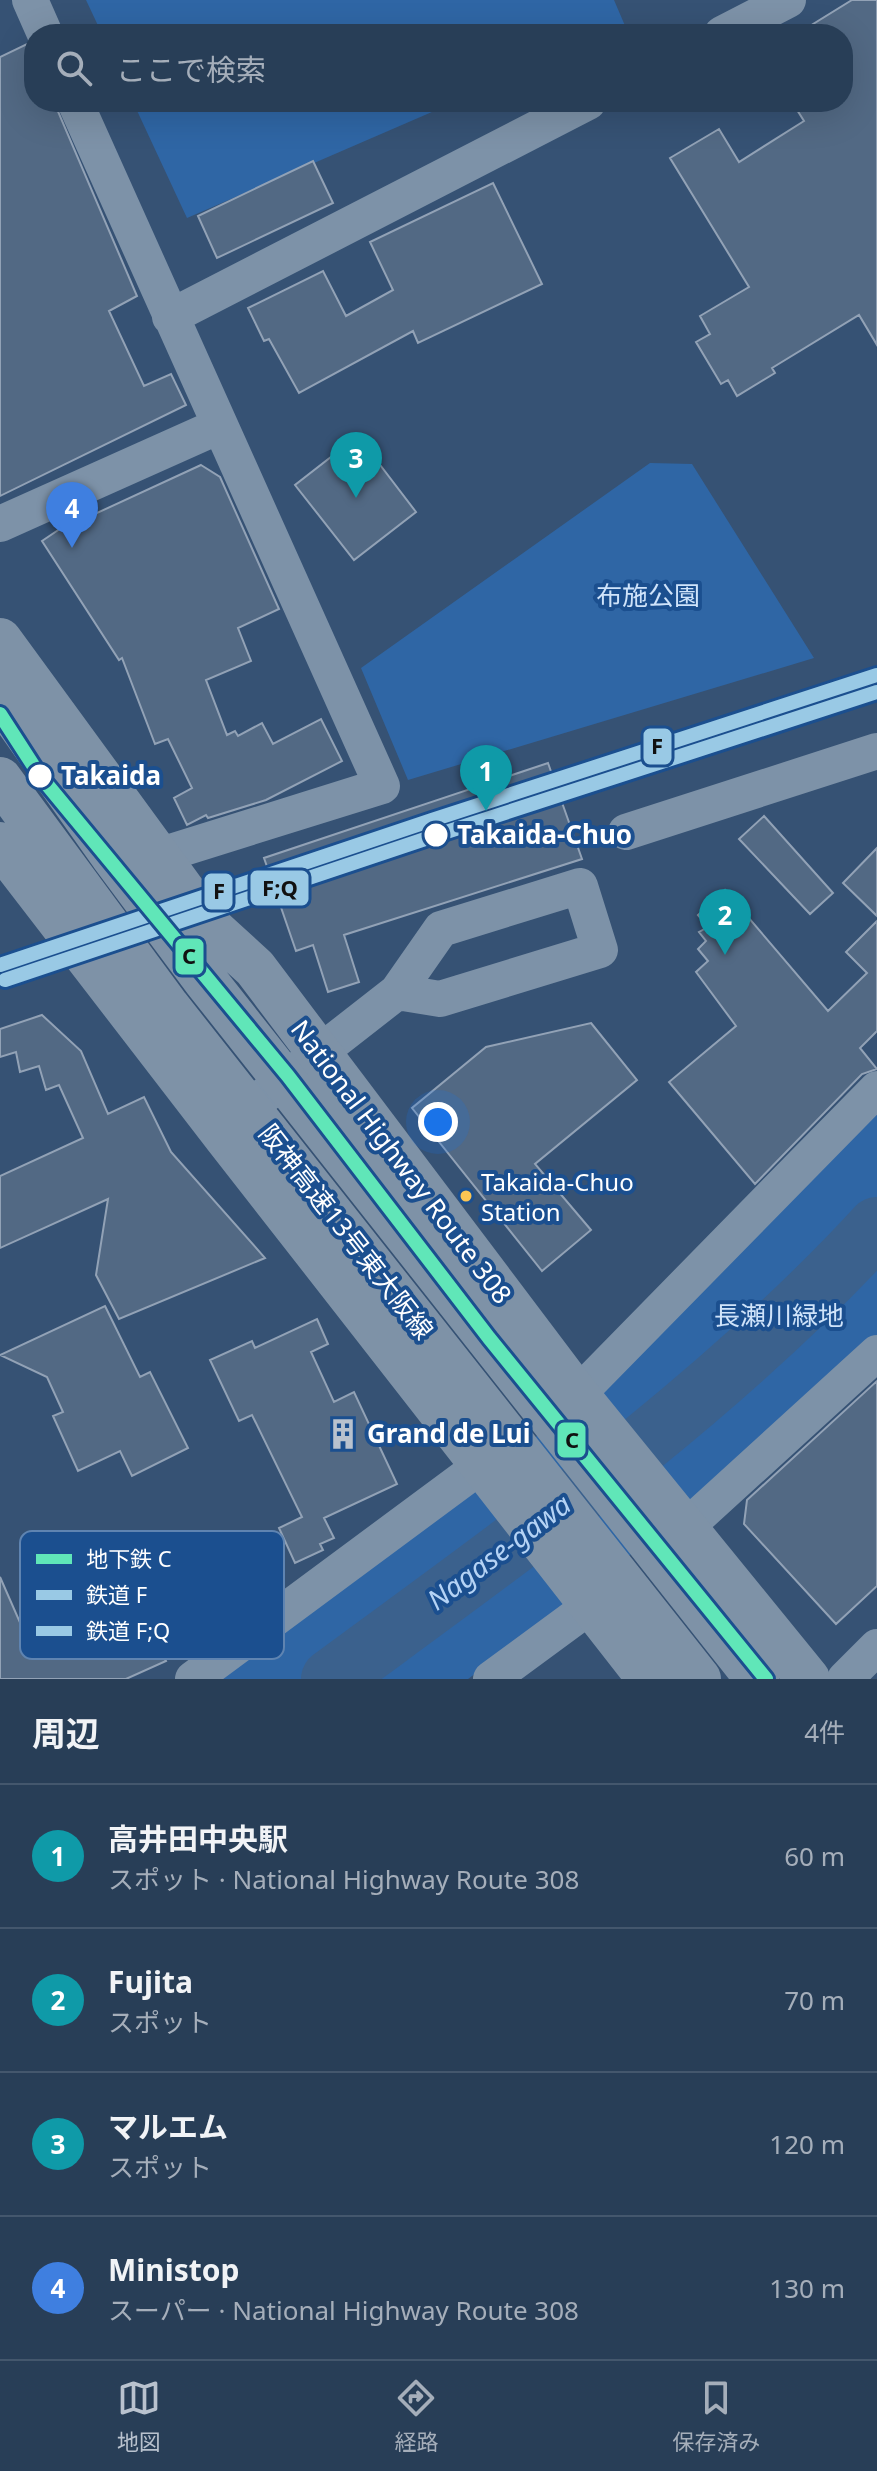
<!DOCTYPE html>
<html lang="ja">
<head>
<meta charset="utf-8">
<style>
  :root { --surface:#283e57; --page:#30455d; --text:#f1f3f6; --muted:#a5aeba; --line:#44576d; --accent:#b9c2ce }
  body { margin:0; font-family:"Noto Sans","Noto Sans JP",sans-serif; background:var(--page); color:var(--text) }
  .you { position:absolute; left:438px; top:1122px; width:28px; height:28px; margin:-20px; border:6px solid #fff; border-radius:50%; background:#1a73e8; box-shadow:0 0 0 12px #1a73e833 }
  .badge { display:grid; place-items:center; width:52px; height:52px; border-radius:50%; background:var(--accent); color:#fff; font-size:26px; font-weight:700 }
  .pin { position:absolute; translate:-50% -66px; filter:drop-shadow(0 2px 4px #0008) }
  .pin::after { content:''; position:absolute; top:42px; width:28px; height:24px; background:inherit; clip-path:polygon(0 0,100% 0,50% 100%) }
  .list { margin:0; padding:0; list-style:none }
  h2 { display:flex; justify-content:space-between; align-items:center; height:104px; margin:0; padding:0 32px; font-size:34px }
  h2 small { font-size:26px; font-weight:400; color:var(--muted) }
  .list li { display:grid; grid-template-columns:52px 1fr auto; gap:24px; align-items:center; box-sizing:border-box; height:144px; padding:0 32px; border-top:2px solid var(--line) }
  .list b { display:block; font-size:30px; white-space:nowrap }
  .list p { margin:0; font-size:26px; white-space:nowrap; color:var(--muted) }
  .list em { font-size:26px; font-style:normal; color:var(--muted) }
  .icon { flex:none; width:44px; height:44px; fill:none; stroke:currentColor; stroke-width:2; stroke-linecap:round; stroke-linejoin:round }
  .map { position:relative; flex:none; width:877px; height:1679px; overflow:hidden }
  .search { position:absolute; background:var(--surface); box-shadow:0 8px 32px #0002; left:24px; right:24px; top:24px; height:88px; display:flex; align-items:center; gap:20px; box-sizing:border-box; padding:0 28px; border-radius:32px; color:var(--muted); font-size:30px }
  .sheet { height:680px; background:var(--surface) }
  nav { display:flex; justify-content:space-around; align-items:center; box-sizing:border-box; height:112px; border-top:2px solid var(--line); background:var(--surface); font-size:22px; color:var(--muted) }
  nav a { display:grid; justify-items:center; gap:4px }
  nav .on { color:var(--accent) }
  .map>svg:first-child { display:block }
  .green { fill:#2f66a5 }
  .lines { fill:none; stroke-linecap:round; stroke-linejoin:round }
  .river { stroke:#3b618d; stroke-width:60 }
  .building { fill:#526984; stroke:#92a2b6; stroke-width:2 }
  .minor { stroke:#7d92a8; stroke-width:36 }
  .highway { stroke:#7e92a7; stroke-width:44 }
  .rail-1-casing { stroke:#1b4f8f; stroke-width:20 }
  .rail-2-casing { stroke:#1b4f8f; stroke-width:20 }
  .rail-1 { stroke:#99c9e5; stroke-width:14 }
  .rail-2 { stroke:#99c9e5; stroke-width:14 }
  .metro-1-casing { stroke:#1b4f8f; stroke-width:20 }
  .metro-1 { stroke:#60e6b8; stroke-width:14 }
  .stop-dot { fill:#fff; stroke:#1b4f8f; stroke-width:3 }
  .bus-dot { fill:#fcc553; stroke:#1b4f8f; stroke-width:3 }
  .labels { text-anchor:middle; stroke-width:8; stroke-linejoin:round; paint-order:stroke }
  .bus-label { font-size:24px; fill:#fff; stroke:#1b4f8f; text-anchor:start }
  .park-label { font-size:26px; fill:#cfe3fa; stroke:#1b4f8f }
  .stop-label { font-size:26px; font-weight:bold; fill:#fff; stroke:#1b4f8f; text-anchor:start }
  .street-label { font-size:26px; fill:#fff; stroke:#1b4f8f }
  .poi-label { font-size:26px; font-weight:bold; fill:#fff; stroke:#1b4f8f; text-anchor:start }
  .water-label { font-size:28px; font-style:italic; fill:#b5d3f5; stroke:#1b4f8f }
  .key { fill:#1b4f8f; stroke:#5f84b1; stroke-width:2 }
  .key-label { font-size:22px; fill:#fff }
  .line-badge { stroke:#1b4f8f; stroke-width:3 }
  .pale-badge-label { font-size:22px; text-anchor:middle; font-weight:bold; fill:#111 }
</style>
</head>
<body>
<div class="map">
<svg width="877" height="1679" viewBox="0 0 877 1679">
  <rect width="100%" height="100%" fill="#365274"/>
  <!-- green -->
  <path class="green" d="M86,0h528l12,28 -15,6h-509z
    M133,102h322l-268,116z
    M650,463l42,1 122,194 -406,122 -47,-112z
    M877,1107v228l-201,182 -92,76 -116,86h-259l386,-286z"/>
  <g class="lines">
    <!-- river -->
    <path class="river" d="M331,1679c190,-140 386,-278 546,-452"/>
  </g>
  <!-- building -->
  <path class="building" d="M852,0h25v345l-18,-30 -87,53 3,5 -38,23 -9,-16 -7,4 -25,-42 14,-8 -10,-18 49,-29 -79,-129 49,-29 20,33 65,-41 -12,-19h51v-68h-46z
    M27,44l7,15v43h20l83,194 -28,15 35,75 27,-12 15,31 -186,91v-439z
    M313,161l20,42 -116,55 -19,-42z
    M493,183l49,101 -124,59 -5,-12 -114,62 -30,-54 -5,2 -16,-33 75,-37 23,45 47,-26 -23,-48z
    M358,436l58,76 -62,48 -59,-75z
    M201,465l19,12 59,132 -41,19 13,33 -45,19 21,55 8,-4 3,5 24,-13 11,21 48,-25 21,42 -76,39 -58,18 -2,-3 -19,10 -13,-27 18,-10 -24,-49 -13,5 -33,-86 -3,2 -77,-119 40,-27 2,5z
    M548,763l34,96 -238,76 15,47 -31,10 -15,-47 -17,6 -32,-93z
    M764,816l69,77 -23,21 -71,-75z
    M877,848v68l-34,-33z
    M725,890l103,121 39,-38 -21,-21 31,-31v110l-17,17 17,21 -15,5 -107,110 -86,-102 67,-56 -40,-54 12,-11 -10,-12 8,-8 -7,-9 9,-5 -10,-12z
    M42,1015l39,36 27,63 36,-17 27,55 94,106 -146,61 -23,-44 12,-76 -108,49v-72l83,-38 -24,-53 -13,5 -7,-24 -19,6 -4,-20 -16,5v-28z
    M591,1023l46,57 -102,84 56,66 -49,41 -130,-163 74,-61z
    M105,1306l35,71 10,-5 38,76 -56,28 -12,-25 -42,20 -25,-55 10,-4 -16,-35 -47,-22z
    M317,1319l11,25 -17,8 23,50 20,-10 43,92 -73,34 10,20 -14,6 3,6 -28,13 -16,-35 23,-11 -50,-102 -13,6 -29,-61 42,-19 3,7z
    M877,1381v205l-41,38 -92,-100 3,-24z
    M0,1577l25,57 13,-6 2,3 46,-21 22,46 45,-20 13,25 -40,18h-126z"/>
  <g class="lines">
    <!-- minor -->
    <path class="minor" d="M30,0l15,34
      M722,34l66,-34
      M75,102l307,684 -224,70
      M170,317l418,-215
      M0,524l219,-98
      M626,832l251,-81
      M231,1130l34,-35 132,-103 44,-63 139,-43 20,64 -160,49 -43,-7
      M577,1395l300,-306
      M685,1528l192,-175
      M193,1679l289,-214
      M491,1679l102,-75
      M845,1679l32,-32"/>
    <!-- highway -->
    <path class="highway" d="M0,640l209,286 46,42 322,427 231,284
      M0,697l112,158 93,125 552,699
      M0,779l168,228 531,672
      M0,844l225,292 424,543"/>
    <defs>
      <path id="rail-1" d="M0,965l432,-145 445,-145"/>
      <path id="rail-2" d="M5,980l432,-145 440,-143"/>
    </defs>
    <!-- rail-1 casing -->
    <use href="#rail-1" class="rail-1-casing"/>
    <!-- rail-2 casing -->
    <use href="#rail-2" class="rail-2-casing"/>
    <!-- rail-1 -->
    <use href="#rail-1" class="rail-1"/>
    <!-- rail-2 -->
    <use href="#rail-2" class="rail-2"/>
    <defs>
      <path id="metro-1" d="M0,714l40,62 248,300 201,262 277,341"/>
    </defs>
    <!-- metro-1 casing -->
    <use href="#metro-1" class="metro-1-casing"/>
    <!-- metro-1 -->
    <use href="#metro-1" class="metro-1"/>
  </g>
  <!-- icons -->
  <defs>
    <symbol id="building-bare" viewBox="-9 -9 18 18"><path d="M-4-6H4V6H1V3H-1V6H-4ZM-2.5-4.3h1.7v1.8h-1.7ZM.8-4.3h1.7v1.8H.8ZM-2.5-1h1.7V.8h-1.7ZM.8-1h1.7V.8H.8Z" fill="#b9c2ce" stroke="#1b4f8f" stroke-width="2.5" paint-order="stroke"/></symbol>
  </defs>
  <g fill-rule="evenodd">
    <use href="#building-bare" x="321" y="1412" width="44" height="44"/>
  </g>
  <!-- markers -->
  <g class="stop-dot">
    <circle cx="40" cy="776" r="13"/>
    <circle cx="436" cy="835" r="13"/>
  </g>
  <circle class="bus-dot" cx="466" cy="1196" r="7"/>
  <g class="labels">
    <!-- bus labels -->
    <g class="bus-label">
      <text x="481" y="1191">Takaida-Chuo<tspan x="481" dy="30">Station</tspan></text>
    </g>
    <!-- park labels -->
    <g class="park-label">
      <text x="648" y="605">布施公園</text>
      <text x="779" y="1325">長瀬川緑地</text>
    </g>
    <!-- stop labels -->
    <g class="stop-label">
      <text x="61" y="785">Takaida</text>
      <text x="457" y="844">Takaida-Chuo</text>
    </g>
    <!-- street labels -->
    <g class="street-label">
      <text transform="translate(401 1162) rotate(53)" y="9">National Highway Route 308</text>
      <text transform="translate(346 1232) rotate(52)" y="9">阪神高速13号東大阪線</text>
    </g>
    <!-- poi labels -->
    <g class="poi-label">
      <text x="367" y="1443">Grand de Lui</text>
    </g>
    <!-- water labels -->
    <g class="water-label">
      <text transform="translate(499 1552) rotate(-37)" y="10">Nagase-gawa</text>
    </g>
  </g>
  <!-- legend -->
  <rect x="20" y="1531" width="264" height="128" rx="12" class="key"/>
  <rect x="36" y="1554" width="36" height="10" fill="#60e6b8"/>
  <rect x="36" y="1590" width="36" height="10" fill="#99c9e5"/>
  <rect x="36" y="1626" width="36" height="10" fill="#99c9e5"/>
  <g class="key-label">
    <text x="86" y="1567">地下鉄 C</text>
    <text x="86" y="1603">鉄道 F</text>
    <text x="86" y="1639">鉄道 F;Q</text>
  </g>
  <g class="line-badge">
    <rect x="642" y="727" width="31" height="39" rx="8" fill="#99c9e5"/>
    <rect x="249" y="869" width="61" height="38" rx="8" fill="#99c9e5"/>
    <rect x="203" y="872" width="31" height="39" rx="8" fill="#99c9e5"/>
    <rect x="174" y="937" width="31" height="39" rx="8" fill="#60e6b8"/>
    <rect x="556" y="1421" width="31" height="38" rx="8" fill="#60e6b8"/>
  </g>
  <g class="pale-badge-label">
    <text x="657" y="754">F</text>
    <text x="280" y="896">F;Q</text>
    <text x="219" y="899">F</text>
    <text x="189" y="964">C</text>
    <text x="572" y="1448">C</text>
  </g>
</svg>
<div class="you"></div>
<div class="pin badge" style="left:486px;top:811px;background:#0f9aa8">1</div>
<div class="pin badge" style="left:725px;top:955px;background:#0f9aa8">2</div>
<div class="pin badge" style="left:356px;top:498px;background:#0f9aa8">3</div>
<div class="pin badge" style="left:72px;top:548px;background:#3f7fe0">4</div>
<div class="search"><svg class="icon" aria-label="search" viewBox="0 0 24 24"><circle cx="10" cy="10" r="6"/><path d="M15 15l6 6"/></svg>ここで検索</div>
</div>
<section class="sheet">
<h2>周辺<small>4件</small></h2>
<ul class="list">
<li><span class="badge" style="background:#0f9aa8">1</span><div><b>高井田中央駅</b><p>スポット · National Highway Route 308</p></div><em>60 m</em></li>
<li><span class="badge" style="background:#0f9aa8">2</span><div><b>Fujita</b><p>スポット</p></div><em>70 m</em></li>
<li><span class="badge" style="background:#0f9aa8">3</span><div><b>マルエム</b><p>スポット</p></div><em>120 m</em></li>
<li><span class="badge" style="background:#3f7fe0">4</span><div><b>Ministop</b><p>スーパー · National Highway Route 308</p></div><em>130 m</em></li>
</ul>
</section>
<nav>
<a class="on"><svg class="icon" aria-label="map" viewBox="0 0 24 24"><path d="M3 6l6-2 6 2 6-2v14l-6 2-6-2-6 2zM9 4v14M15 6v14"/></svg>地図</a>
<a><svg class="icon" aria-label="directions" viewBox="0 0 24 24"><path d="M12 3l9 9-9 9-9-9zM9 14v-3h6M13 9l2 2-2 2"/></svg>経路</a>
<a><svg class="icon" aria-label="saved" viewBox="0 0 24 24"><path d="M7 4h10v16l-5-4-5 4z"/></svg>保存済み</a>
</nav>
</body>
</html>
